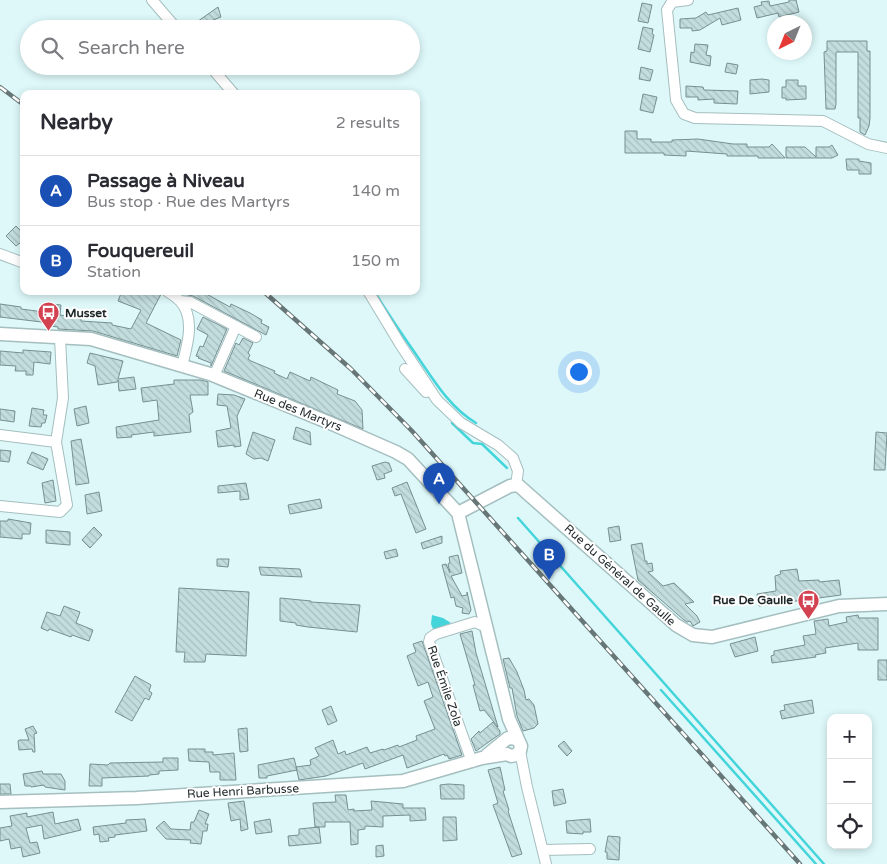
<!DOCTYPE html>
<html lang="en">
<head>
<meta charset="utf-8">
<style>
  :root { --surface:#fff; --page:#f7f7f7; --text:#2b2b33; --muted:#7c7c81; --line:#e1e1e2; --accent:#d34251 }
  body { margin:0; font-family:"Varela Round",sans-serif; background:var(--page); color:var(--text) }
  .controls { position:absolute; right:15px; bottom:15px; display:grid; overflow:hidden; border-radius:10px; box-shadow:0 2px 8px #0003 }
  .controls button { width:45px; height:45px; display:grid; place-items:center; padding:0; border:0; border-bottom:1px solid var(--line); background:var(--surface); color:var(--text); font:25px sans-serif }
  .compass { position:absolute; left:767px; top:15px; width:45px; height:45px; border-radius:50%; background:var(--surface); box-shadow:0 2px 8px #0003; rotate:223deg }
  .you { position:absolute; left:578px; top:371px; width:18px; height:18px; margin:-12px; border:4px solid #fff; border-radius:50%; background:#1a73e8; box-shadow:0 0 0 8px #1a73e833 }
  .badge { display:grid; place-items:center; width:32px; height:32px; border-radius:50%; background:var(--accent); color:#fff; font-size:16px; font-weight:700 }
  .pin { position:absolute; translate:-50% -41px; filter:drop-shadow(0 1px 2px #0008) }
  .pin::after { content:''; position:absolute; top:26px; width:18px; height:15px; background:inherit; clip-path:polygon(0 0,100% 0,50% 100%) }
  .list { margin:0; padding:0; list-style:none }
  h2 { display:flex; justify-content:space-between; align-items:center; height:65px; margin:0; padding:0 20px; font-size:21px }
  h2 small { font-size:16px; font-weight:400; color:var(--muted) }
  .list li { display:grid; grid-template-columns:32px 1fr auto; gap:15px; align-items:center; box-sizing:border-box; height:70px; padding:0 20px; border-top:1px solid var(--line) }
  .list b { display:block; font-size:19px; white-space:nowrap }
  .list p { margin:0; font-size:16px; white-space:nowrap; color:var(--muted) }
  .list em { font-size:16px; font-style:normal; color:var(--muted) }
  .icon { flex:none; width:28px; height:28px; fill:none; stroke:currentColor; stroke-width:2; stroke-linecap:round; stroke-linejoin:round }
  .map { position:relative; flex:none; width:887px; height:864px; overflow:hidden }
  .search { position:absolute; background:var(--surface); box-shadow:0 2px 8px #0003; left:20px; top:20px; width:400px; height:55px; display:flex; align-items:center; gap:12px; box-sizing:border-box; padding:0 18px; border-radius:28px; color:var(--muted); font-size:19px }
  .panel { position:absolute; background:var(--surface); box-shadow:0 2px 8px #0003; left:20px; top:90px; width:400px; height:205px; border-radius:10px }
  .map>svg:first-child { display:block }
  .water { fill:#44d5db }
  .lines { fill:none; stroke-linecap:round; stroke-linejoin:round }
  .stream { stroke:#44d5db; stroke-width:2.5 }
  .building { fill:url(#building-back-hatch); stroke:#778f90 }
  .minor-casing { stroke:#a5bebf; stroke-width:12 }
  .tertiary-casing { stroke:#a5bebf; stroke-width:15 }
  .minor { stroke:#fff; stroke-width:10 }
  .tertiary { stroke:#fff; stroke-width:12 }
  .rail-casing { stroke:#677677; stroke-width:4.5 }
  .rail { stroke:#fff; stroke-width:2.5; stroke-dasharray:8; stroke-linecap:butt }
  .labels { text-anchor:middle; stroke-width:4; stroke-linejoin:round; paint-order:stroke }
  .poi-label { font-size:12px; font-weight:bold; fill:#1e2728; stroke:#fff; text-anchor:start }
  .street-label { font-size:12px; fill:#1e2728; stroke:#fff }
</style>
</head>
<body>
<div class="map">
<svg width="887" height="864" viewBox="0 0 887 864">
  <defs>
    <pattern id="building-back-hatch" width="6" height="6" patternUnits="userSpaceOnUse" patternTransform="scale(1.25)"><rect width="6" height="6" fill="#c3ddde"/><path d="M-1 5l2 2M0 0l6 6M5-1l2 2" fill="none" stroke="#a7bebe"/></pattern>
  </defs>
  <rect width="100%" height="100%" fill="#def8f9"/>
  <!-- water -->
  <path class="water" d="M432,615l11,3 8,5 -15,7 -3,-1 -2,-5z"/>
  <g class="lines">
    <!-- stream -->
    <path class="stream" d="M374,291c13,21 27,42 41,62 18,26 34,54 61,70
      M452,423l21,20 9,1 25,24
      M518,518l306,346
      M661,690l155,174"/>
  </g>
  <!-- building -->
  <path class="building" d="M789,0h7l3,12 -20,5 -1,-4 -21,5 -3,-11 8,-2 -1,-3 8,-1 1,5 19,-4z
    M642,3l10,2 -4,18 -10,-2z
    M218,7l3,10 -8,3 7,9h-17l-3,-5 -5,2 -1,-2z
    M738,8l3,12 -19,5 -2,-7 -20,12 -8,1v-3h-12v-9l16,-1 10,-6 2,3z
    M643,27l10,2 -1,5 2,1 -4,17 -12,-3z
    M827,41h40v10h3v67l-1,8 -4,9 -5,-3v-14h-2v-66h-22v52l-1,5h-9l-2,-57 3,-1z
    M695,44l13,1 -2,10 5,1 -1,10 -20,-4 1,-10 3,1z
    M727,63l11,2 -2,9 -11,-2z
    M641,67l12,3 -3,11 -11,-2z
    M762,79l7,1v12l-19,2v-14z
    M786,80h12v6h8v13l-20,1v-2h-4v-11h4z
    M686,86l17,1 1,3 34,1 -1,13 -23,-1v-4l-16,1v-3h-12z
    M643,94l14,3 -4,16 -13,-3z
    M625,131h12v8h14v3h21v-2l26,-1 35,5h14v3h22l3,-3 13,14h-27v-2h-31v-2l-41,-3v5l-22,-1v-2h-39z
    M832,145l6,10 -6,3h-46v-11h19l11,10v-10h13z
    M846,159h13v2l12,2v11h-12v-4h-12z
    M16,226l8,8v14l-4,-5 -4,3 -10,-10z
    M122,291h38l1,3 -15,29 35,17 -4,16 -84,-25 -35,-2v-2l-8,-1v-3l-50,-6v-13l21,3v2l31,4v-9l9,1 -1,10 21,3v3l31,2v2l19,4 10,-19 -23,-9z
    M179,291h22l29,16 1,-3 19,9 12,7 -1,3 8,4 -3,8 -73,-39 -10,-2z
    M203,317l24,12 -16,37v-3l-13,-5 1,-1 -3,-1 4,-10 3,1 5,-12 -11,-6z
    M243,338l10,5 -5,10 2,2 -2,4 3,2 24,10 -1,2 13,6 3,-7 20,9 1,-4 27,13 -1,4 18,7 7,9 1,19 -139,-58 12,-28 3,2z
    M23,350l28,2 -1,12 -16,-2 -1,13h-7v-4h-11l1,-5 -16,-1v-14l23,2z
    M90,353l33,8 -5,18 16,-2 2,12 -17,2 -1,-11 -1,2 -19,3 -3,-19 -8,-3z
    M174,380h27l7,2v13h-18l3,17 -4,3 2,17 -37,4v-4l-23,3 1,2 -15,1 -1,-11 43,-7 -2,-20 -14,2 -2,-14 33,-4z
    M218,394l16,1 11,4 -8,17 4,30 -7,1v-2l-16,2 -2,-16 15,-3 -4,-22 -10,-1z
    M86,406l3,17 -12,3 -3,-17z
    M32,408l12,2 -1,5h4l-2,8h-3l-1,4 -12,-1z
    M0,409l15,2 -1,11 -14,-2z
    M296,427l14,5 1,13 -18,-6z
    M253,432l22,8 -7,21 -7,-3 -7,1 -8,-5z
    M876,432l11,1 -2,37h-11z
    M81,439l8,44 -13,2 -5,-44z
    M0,450l11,1 -2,11 -9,-1z
    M32,452l16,7 -5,11 -16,-7z
    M385,462l4,1 3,8 -8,3 1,4 -8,2 -5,-14z
    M53,480l3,21 -11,2 -3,-20z
    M407,482l19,47 -10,4 -15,-39 -6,2 -3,-8z
    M246,483l3,16 -9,1v-9l-22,2v-7z
    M99,492l3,19 -15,3 -2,-19z
    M320,499l2,9 -32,6 -2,-9z
    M8,519l23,4 -1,11h-8v5l-22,-2v-16h8z
    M619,526l2,14 -11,2 -2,-14z
    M94,527l8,8 -12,13 -8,-8z
    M46,530l24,2v13l-24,-2z
    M442,536v7l-19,6 -2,-6z
    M642,543l3,18h2v3l5,-1 1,8 -5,1 15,14 11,-3 20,19 -9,2 12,12 3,6 -7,4 -3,-5 -3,1 -3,-2 -46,-40 -7,-35z
    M396,549l2,7 -12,3 -2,-7z
    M458,555l4,18 -11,3 11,20 5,-1v-3l4,18 -2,4 -7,-1 1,-5 -7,-2 -2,-9 -3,1 -9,-33 4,-1 4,9 -2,-9 2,-1 -1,-6z
    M217,559h12l-1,8 -11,-1z
    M259,567l41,2 2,8 -41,-2z
    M797,569l2,12 20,-1v2l20,-2 2,15 -82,11 -2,-12 19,-3 -1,-15 6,-2 -1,-3z
    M179,588l70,4 -3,64 -40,-2 -1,8h-21l1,-10h-9z
    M280,598l31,3v1l49,3 -3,27 -49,-5 -12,-2v-2l-16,-2z
    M64,606l16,6 -4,11 17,7 -4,11 -17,-6 -1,2 -22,-8 -1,2 -7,-3 6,-16 13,4z
    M858,615l1,3h19v32h-20v-7l-33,5 1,5 -11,2 1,2 -44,6 -1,-7 3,-1v-4l31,-6 -2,-9 13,-2 -2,-13 14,-2 1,7 18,-4 -1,-5z
    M472,631l4,22 22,74 -14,-17 -4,1 -7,-26h2l-15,-51z
    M755,637l3,14 -23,6 -5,-13z
    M422,641l40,114 -13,4 -2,-4 -2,1 -1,-2 -37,14 -4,-13 -38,14 -2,-6 -37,13 -27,4 -3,-13 15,-2 -1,-5 9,-4 -4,-8 18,-8 5,14 7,-3 1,4 21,-8 3,6 13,-4 1,1 14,-5 1,2 18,-7 -1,-4 19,-7 -11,-28 9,-4 -5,-15 -10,4 -11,-30 9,-4 -3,-8z
    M509,658l8,14 7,18 2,10 3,-1 5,6 4,19 -4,4 -11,3 -6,-15 -5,-28h-2l-7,-29z
    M878,660h9v20h-9z
    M135,676l16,9 -2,6 3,2 -3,7 -4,-2 -13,23 -17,-9z
    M812,700l2,13 -32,6 -2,-8 5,-1 -1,-5z
    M331,706l6,15 -9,4 -6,-15z
    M493,722l7,9v3l-24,17 -5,-12 8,-8 1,2z
    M33,726l4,7 -3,1 1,18h-2l-1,-3 -13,1 -1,-9 1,-1h10l-4,-11z
    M247,728l1,23 -8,1 -2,-23z
    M564,741l8,10 -5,5 -9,-10z
    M188,749h17v3h8v3l21,-2 2,27h-16v-8h-10l-1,-10 -20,-1z
    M163,758h15v12l-19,1v3l-10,1v1l-47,2v8h-13l1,-22 18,1 2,-2 53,-1z
    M294,758l3,12 -30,6v2h-8l-1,-13z
    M500,767l5,23 -2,1 6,19 -1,1 14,43 -10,3 -19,-52 5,-2 -10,-33z
    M42,771l1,3h18l4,7v9l-20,-3 -1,-2 -13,2v-1h-6l-2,-12z
    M0,784h10l1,10h-11z
    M448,784l16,1v14h-23l-1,-14z
    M563,789l3,14 -12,3 -2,-15z
    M335,795h11l2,15 6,-1v2l18,-1 -1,-9 32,3v4h22l1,12 -16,1v-6l-27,1v11l-18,-1v3l-7,1v14l-7,1 -1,-23h-25v5h-10l-2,-24 23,-1z
    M244,801l4,28 -7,2 -1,-12 -9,2 -3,-18z
    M199,810l10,4 -4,10h3l-1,7h-4l-2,13 -11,-1 1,-3 -25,-1 -10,-11 8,-7 7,8 19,1 1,-8h3z
    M53,812l2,12 23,-5 3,11 -37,9 -2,-14 -16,3 4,15 7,-1 3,11 -17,4 -2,-10 -10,2 -2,-10 -9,2v-13l12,-2 -2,-10 17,-3v4z
    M443,817h13l1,23 -14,1z
    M145,819l2,12 -32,4v2l-7,1 1,3 -9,1 -1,-8 -5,1 -1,-8 33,-4v-3z
    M270,819l2,13 -16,2 -2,-12z
    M590,819l1,13h-8v2l-16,-1 -1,-12z
    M319,827l2,16 -32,3 -1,-10 11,-1v-6z
    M608,836l12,1 -1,23 -12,-1v-7h-2z
    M383,845l1,11 -8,1v-11z"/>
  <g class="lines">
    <defs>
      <path id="minor" d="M152,0l25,29
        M688,0l-16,2 -5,8 9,90 8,14 11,4 128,3 45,23 19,4
        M210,66l24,28
        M0,254l24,9
        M167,291c4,3 9,6 13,10 16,17 7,45 2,65
        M368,291l32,53 37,56 24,23 37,22 15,13 5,13 -2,14
        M180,301l10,1 66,35
        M405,369l21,23
        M214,376l22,-50
        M0,435l56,7
        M0,506l60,6 7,-7 -11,-63 7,-44 -3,-60
        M520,751l7,36 19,77
        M472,762l-43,-120 1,-4 6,-4 39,-12 11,5
        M543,850l47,-1"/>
      <path id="tertiary" d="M0,334l91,5 119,35 120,49 66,29 12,7 50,54 51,206 12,27 -1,5 -4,4 -5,1 -4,-2 -25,4 -79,23 -266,17 -137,4
        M458,513l52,-27 8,-1 158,140 17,10 19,2 127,-31 48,-2
        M487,755l21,-17 9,1"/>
    </defs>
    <!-- minor casing -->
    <use href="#minor" class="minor-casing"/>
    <!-- tertiary casing -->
    <use href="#tertiary" class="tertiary-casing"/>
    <!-- minor -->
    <use href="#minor" class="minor"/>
    <!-- tertiary -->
    <use href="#tertiary" class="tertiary"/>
    <defs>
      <path id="rail" d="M0,87l24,18
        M263,291l88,78 61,62 388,433"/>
    </defs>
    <!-- rail casing -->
    <use href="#rail" class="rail-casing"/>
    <!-- rail -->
    <use href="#rail" class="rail"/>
  </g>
  <!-- icons -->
  <defs>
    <symbol id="bus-pin" viewBox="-11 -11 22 30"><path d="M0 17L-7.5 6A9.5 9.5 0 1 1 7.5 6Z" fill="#d34251" stroke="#fff"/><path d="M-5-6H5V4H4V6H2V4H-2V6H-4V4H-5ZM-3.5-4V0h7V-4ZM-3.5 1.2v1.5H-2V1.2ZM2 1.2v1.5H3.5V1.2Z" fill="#fff"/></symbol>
  </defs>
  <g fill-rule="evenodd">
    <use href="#bus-pin" x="36" y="300" width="25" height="34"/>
    <use href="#bus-pin" x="796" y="588" width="25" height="34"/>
  </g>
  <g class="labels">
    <!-- poi labels -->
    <g class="poi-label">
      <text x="65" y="317">Musset</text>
      <text x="793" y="604" text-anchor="end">Rue De Gaulle</text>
    </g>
    <!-- street labels -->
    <g class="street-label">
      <text transform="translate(298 410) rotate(22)" y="4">Rue des Martyrs</text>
      <text transform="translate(620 575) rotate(42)" y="4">Rue du Général de Gaulle</text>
      <text transform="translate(445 686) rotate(71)" y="4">Rue Émile Zola</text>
      <text transform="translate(243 791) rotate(-3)" y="4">Rue Henri Barbusse</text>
    </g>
  </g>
</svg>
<div class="controls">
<button>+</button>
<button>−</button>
<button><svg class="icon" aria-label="locate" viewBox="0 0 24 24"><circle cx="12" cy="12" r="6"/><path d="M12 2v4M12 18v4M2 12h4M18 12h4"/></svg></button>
</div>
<svg class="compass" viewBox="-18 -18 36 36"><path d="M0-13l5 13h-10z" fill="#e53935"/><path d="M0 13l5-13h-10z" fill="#7c7c81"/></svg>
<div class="you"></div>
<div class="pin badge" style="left:439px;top:504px;background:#1a4fb4">A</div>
<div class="pin badge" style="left:549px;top:580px;background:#1a4fb4">B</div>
<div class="search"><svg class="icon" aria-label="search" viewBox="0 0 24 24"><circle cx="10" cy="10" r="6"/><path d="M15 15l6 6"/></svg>Search here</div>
<section class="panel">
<h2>Nearby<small>2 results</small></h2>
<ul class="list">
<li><span class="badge" style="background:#1a4fb4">A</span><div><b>Passage à Niveau</b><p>Bus stop · Rue des Martyrs</p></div><em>140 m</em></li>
<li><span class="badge" style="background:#1a4fb4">B</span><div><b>Fouquereuil</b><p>Station</p></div><em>150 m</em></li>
</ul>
</section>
</div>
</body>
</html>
